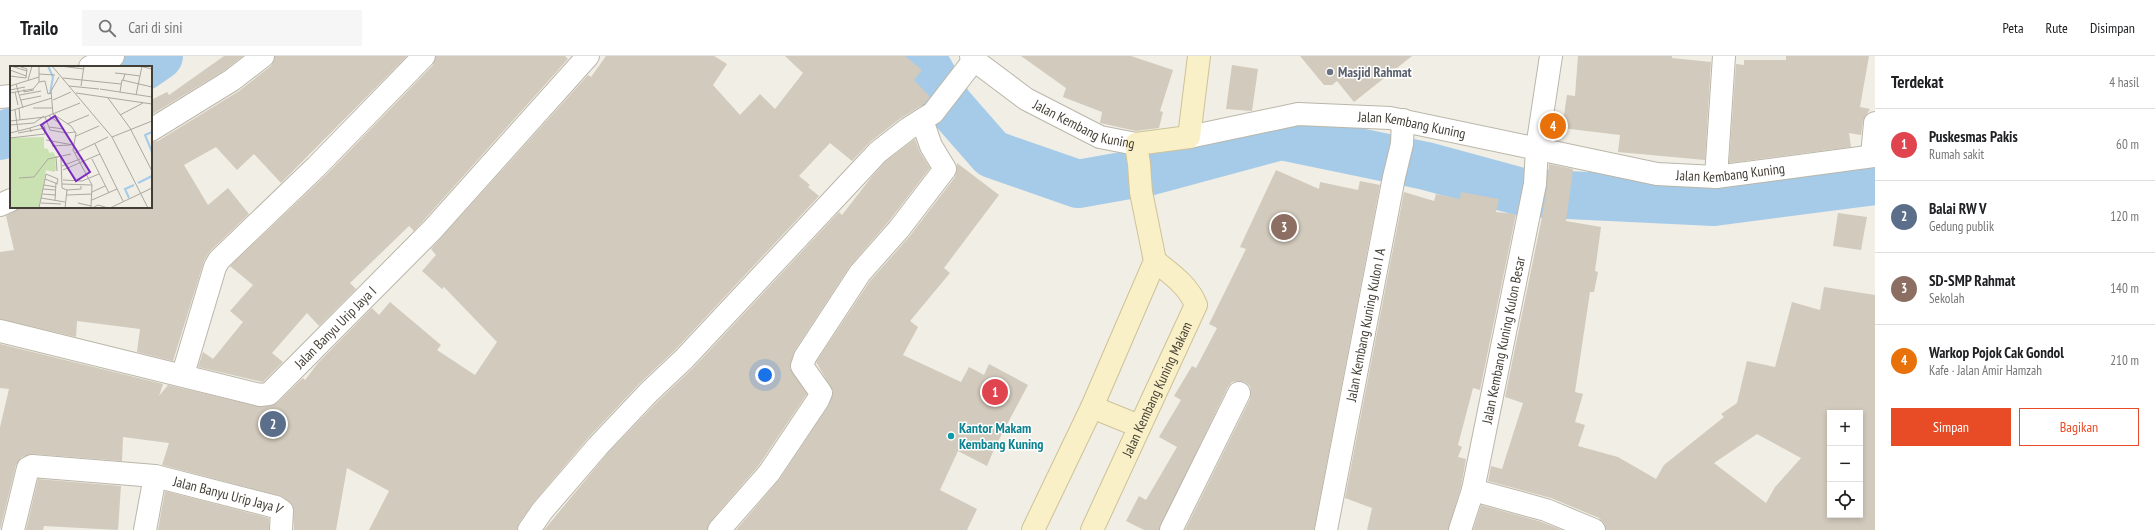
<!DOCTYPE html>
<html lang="id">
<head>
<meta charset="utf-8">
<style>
  :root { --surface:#fff; --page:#f6f6f6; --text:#202124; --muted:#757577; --line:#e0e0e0; --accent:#e74c26 }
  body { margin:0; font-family:"PT Sans Narrow",sans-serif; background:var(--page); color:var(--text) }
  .controls { position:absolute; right:12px; bottom:12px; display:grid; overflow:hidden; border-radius:0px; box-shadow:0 2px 6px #0003 }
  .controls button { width:36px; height:36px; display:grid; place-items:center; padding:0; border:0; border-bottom:1px solid var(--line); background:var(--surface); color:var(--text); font:20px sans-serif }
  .you { position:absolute; left:765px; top:319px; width:14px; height:14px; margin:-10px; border:3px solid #fff; border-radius:50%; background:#1a73e8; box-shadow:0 0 0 6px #1a73e833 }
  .badge { display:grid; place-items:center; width:26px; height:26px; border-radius:50%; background:var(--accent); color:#fff; font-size:13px; font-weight:700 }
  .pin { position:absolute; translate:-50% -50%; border:2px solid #fff; box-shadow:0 1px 4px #0006 }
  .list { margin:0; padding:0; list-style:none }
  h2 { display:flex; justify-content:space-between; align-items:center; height:52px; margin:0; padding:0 16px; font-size:17px }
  h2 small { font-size:13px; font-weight:400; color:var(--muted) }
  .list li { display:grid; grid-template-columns:26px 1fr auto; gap:12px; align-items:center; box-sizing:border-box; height:72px; padding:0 16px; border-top:1px solid var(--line) }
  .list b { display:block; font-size:15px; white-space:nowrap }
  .list p { margin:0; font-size:13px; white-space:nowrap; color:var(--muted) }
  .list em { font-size:13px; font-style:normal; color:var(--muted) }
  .actions { display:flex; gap:8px; padding:12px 16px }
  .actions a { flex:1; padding:9px 0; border:1px solid var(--accent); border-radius:0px; text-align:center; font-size:14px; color:var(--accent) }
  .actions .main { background:var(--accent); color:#fff }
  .icon { flex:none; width:22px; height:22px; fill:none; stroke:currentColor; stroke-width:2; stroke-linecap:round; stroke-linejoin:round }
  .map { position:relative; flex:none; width:1875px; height:474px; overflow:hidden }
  header { display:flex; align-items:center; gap:24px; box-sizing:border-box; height:56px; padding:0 20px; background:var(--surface); border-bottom:1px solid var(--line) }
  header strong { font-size:19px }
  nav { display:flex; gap:22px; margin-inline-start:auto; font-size:14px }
  .search { width:280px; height:36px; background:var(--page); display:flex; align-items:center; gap:10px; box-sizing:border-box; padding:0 14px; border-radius:0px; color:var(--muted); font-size:15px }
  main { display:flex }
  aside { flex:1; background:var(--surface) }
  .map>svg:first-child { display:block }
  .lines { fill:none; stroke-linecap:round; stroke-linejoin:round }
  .river { stroke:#a6cbe9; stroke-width:48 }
  .building { fill:#d2cabc; fill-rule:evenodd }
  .street-casing { stroke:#bbb6a9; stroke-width:24 }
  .secondary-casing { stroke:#cdc298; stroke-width:24 }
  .street { stroke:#fff; stroke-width:22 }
  .secondary { stroke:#faf0c7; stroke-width:22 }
  .worship-dot { fill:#6b7280; stroke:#fff; stroke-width:1.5 }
  .culture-dot { fill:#0f9aa8; stroke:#fff; stroke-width:1.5 }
  .labels { text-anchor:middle; stroke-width:3; stroke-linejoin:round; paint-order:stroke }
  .worship-label { font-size:14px; font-weight:bold; fill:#5b616d; stroke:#fff; text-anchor:start }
  .street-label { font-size:14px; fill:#433e35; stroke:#fff }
  .culture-label { font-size:14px; font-weight:bold; fill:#0d838f; stroke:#fff; text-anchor:start }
  .inset-river { fill:none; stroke:#a6cbe9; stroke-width:2 }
  .inset-road { fill:none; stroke:#aba89f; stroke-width:1 }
  .view { fill:#7b2cbf; fill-opacity:0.15; stroke:#7b2cbf; stroke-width:2 }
  .inset-edge { fill:none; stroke:#433e35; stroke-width:2 }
</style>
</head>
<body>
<header>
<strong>Trailo</strong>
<div class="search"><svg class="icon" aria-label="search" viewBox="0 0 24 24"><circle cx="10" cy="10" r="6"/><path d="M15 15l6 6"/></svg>Cari di sini</div>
<nav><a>Peta</a><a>Rute</a><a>Disimpan</a></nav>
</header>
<main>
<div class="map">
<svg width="1875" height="474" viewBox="0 0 1875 474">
  <rect width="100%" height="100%" fill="#f1eee5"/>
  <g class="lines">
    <!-- river -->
    <path class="river" d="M921,0l28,49 43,49 86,30 73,-13 130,-35 145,30 100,27 188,9 161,-21
      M143,11l16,-11
      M0,80l11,-4"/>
  </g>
  <!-- building -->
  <path class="building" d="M224,0h19l-18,14 -74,45v-15l16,-8 2,3z
    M275,0h132l-126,127 -27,-29 -17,16 -21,-23 -32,18 24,40 20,-17 21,26 -39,37 -6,10 -31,100 -36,-9 3,-23 -63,-8 -1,16 -76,-18v-67l14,-2 -8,-34 15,-9h130v-65l7,-1 81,-50 32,-25z
    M436,0h129l3,3 -144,161 -10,11 -5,-5 -59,57 6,6 -37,37 -12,-13 -35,40 11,9 -20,20 -65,-15 5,-15 10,7 30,-37 -13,-11 23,-26 -23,-19 95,-90 108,-111z
    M606,0h108l13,8 -14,21 27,30 20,-21 15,15 28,-36 -18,-17h120l17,14 -8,10 16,17 -6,7 -23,14 -31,24 -18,19 -22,-18 -31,33 11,9 -2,2 11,9 -144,154 -35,33 -51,54 -56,66 -14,20 -2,7h-148l20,-39 -42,-23 -11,62h-42l-1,-24 -10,-9 -121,-32 7,-22 -46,-6 -1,24 -89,-7 -11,3 -6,8 -16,65v-103l9,-38 -9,-1v-44l163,40 -4,12 9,-11 93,22 16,-4 26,-25 2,2 13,-17 54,-55 7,7 11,-13 51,43 -4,5 38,25 22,-33 -53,-55 -2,2 -20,-18 14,-16 -5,-6 157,-174 3,2z
    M1021,0h110l42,14 -13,41 3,1 -4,16 -23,3 -36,-8 2,-11 -39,-15 3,-9z
    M1300,0h112l-58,46 -17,-21 -5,4h-8z
    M1578,0h94v2l39,4 -6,98 -87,-8 2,-17 -58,-7 5,-33 8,1z
    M1786,0h83l-9,51 10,2 -7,12 -2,14 -12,-2 2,14 -122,16 7,-99 8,1v-5h42z
    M1232,9l26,4 -6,42 -26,-2z
    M915,83l5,13 10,16 -41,53 -39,45 -55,84 -5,18 17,26 -48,71 -49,57 -3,8h-163l63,-76 51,-53 35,-33 146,-156 3,3 28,-36 16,-18z
    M957,107l42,32 -55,73 6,5 -40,48 8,6 -15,28 58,27 8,-15 15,8 5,-11 39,21 -33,62 -8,19 -29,-15 -18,39 37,19 -10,21h-231l43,-50 50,-75 4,-14 -17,-29 54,-81 39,-44 46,-60 2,-7z
    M1549,108l24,5 -7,52 35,6 -6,44 3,1 -4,20h-4l-15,100 8,2 -8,28 10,3 -7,21 40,11 38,22 8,-14 60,-48 -3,-3 16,-11 10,-42 28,6 17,-65 28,8 4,-23 51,8v235h-269l-2,-7 -5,-5 -48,-20 -63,-17 3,-15 11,3 21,-66 -18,-6 37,-180 5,-31zM1830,357h30v102h-30zM1757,378l44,24 -26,29 -9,16 -52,-40z
    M1276,114l43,19 1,-7 38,8 2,-9 20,4 -66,345h-129l65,-131 1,-6 -1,-7 -5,-4 -6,-1 -7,1 -4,5 -69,143h-15l-18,-9 13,-25 7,4 31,-53 -18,-10 22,-37 -7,-4 18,-30 4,2 21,-40 -8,-4 37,-75 -6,-2z
    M1404,136l30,9 2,-7 24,5 1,-7 38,7 -3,13 20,2 -36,176 -7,-2 -15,57 4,2 -4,10 8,2 -5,28 -13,43h-81l5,-22 -27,-10z
    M1838,157l29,4 -6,33 -28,-4z
    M38,423l83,7 -3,44 -74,-4 -1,4h-17z
    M165,435l104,27v12h-111z
    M1481,449l61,17 20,8h-89z"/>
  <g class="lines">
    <defs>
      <g id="street">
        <path id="s1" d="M971,0l3,4 52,39 74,38 36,7"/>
        <path d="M90,11l23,-11"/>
        <path d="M0,41l11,-1"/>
        <path d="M151,74l81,-50 31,-24"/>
        <path id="s2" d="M1189,81l109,-23 92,4 267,56 59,3 159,-21"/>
        <path d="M1872,100l3,-33"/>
        <path d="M1716,121l8,-121"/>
        <path d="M0,149l11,-5"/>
        <path id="s3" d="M0,275l260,64 9,-1 164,-165 155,-173"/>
        <path d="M183,318l32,-107 4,-7 97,-93 108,-111"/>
        <path d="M1473,434l73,20 48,20"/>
        <path id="s4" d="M13,474l15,-62 4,-2 123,10 121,31 6,4 -1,19"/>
        <path d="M145,474l10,-54"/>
        <path d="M529,474l13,-19 56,-65 51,-54 35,-33 194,-207 31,-24 24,-15 41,-53"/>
        <path d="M719,474l50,-57 49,-73 3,-7 -19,-27 3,-9 55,-84 39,-44 46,-60 -14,-23 -9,-26"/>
        <path d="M1171,474l68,-137"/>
        <path id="s5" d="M1326,474l68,-353 8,-33 1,-24"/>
        <path id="s6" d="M1460,474l13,-40 62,-306 2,-36 14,-92"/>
      </g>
      <g id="secondary">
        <path d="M1092,351l47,19"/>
        <path d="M1033,474l59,-123 63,-146 -14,-69 -2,-28 -3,-20 53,-7 10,-81"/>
        <path id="s7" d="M1092,474l104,-225c-8,-20 -25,-31 -41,-44"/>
      </g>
    </defs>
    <!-- street casing -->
    <use href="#street" class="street-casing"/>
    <!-- secondary casing -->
    <use href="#secondary" class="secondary-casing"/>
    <!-- street -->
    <use href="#street" class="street"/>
    <!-- secondary -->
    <use href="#secondary" class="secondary"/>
  </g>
  <!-- markers -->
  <circle class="worship-dot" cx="1330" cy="16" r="4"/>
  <circle class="culture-dot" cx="951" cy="380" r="4"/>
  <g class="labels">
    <!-- worship labels -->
    <g class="worship-label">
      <text x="1338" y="21">Masjid Rahmat</text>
    </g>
    <!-- street labels -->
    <g class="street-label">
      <text dy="5" stroke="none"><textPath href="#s1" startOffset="134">Jalan Kembang Kuning</textPath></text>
      <text dy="5" stroke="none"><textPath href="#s2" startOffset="226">Jalan Kembang Kuning</textPath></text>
      <text dy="5" stroke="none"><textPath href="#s2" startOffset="550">Jalan Kembang Kuning</textPath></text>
      <text dy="5" stroke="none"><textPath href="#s5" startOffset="209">Jalan Kembang Kuning Kulon I A</textPath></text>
      <text dy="5" stroke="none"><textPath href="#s3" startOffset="371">Jalan Banyu Urip Jaya I</textPath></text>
      <text dy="5" stroke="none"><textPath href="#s6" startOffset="195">Jalan Kembang Kuning Kulon Besar</textPath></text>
      <text dy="5" stroke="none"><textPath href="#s7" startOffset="155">Jalan Kembang Kuning Makam</textPath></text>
      <text dy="5" stroke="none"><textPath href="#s4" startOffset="267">Jalan Banyu Urip Jaya V</textPath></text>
    </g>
    <!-- culture labels -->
    <g class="culture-label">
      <text x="959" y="377">Kantor Makam<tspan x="959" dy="16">Kembang Kuning</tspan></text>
    </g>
  </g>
  <!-- overview -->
  <g transform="translate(10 10)">
    <rect width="142" height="142" fill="#f1eee5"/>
    <path d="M34,71v11l4,1 1,4 4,-1 2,3 1,15 -2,2 -8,-2 -7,37 -29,1v-70z" fill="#cae2b1"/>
    <path class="inset-river" d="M38,0l5,11 -3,17M142,66l-7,3 7,17M128,117l14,-7M119,132l-4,-9 9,-4"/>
    <path class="inset-road" d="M1,0l16,5M42,0l60,71 36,71M50,0l24,3M129,0l13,3M0,4l16,6M105,7l10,1 -2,6M29,8l16,1M115,8l15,2M0,10l16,2 1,-9 -6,-2M49,11l-8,14 2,23 18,12 5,7 -3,17 19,35 -1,23M53,12l58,6M18,14l4,-14M29,16l6,-1 3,13 3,-1M6,18l7,24M0,20l29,-9M59,20l30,3M71,20l3,-20M14,23v3l10,-2M23,23l6,-7v-16M90,23l52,8M0,24l15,-3M5,26l3,13M110,26l2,-12 30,7M0,27l23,-4M66,27l76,11M10,29l21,-4M126,29l6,-29M98,32l22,30 22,43M11,34l20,-4M43,34l18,-8M9,42l1,12M23,42h20M5,44l3,21M0,45l42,-13M110,49l23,-12M39,50l12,8M35,51l5,13 16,3 9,-1M0,55l35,-4 35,-14M57,58l22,-9M0,59l24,-2 10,-7M39,61l15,2M20,62l13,-4 2,4M0,67l20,-5 1,4M8,67l27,-5M66,70l23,-10M102,71l40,-16M0,72l35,-4v-6M36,74l27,5M85,78l28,57M42,80l18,-1M65,87l33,-16M46,90l1,15M51,92l1,30 5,2M82,93l17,34M52,100l18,-7M53,104l37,-16M9,112l15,-1 14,-18 23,-5M35,113l13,5M53,114l19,1 17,-7M52,118l30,1M34,119l12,2M33,123l12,1M57,124l14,-1v-3M82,126l13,-6M32,128l14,1M57,129l25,-1M31,132l24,4M45,134l1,-17M82,134l25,-11M31,137l20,1M68,137l13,3M29,142l7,-34 12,5 -1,4M55,142l2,-18M82,142l6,-3 10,3M100,142l42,-20"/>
    <path class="view" d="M45,50l35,56 -14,9 -35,-56z"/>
    <rect width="142" height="142" class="inset-edge"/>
  </g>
</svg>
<div class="controls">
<button>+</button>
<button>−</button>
<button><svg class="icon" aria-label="locate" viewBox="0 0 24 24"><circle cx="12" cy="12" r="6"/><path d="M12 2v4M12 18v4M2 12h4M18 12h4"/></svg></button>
</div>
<div class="you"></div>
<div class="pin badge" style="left:995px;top:336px;background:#e0444e">1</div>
<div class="pin badge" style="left:273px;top:368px;background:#5c6f8a">2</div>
<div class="pin badge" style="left:1284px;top:171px;background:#8d6e63">3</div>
<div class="pin badge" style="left:1553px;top:70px;background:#e8710a">4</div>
</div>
<aside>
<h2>Terdekat<small>4 hasil</small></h2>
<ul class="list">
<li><span class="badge" style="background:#e0444e">1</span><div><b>Puskesmas Pakis</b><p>Rumah sakit</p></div><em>60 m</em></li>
<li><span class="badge" style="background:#5c6f8a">2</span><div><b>Balai RW V</b><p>Gedung publik</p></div><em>120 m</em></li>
<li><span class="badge" style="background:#8d6e63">3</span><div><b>SD-SMP Rahmat</b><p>Sekolah</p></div><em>140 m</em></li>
<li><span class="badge" style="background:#e8710a">4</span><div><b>Warkop Pojok Cak Gondol</b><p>Kafe · Jalan Amir Hamzah</p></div><em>210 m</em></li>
</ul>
<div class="actions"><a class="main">Simpan</a><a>Bagikan</a></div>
</aside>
</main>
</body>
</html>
